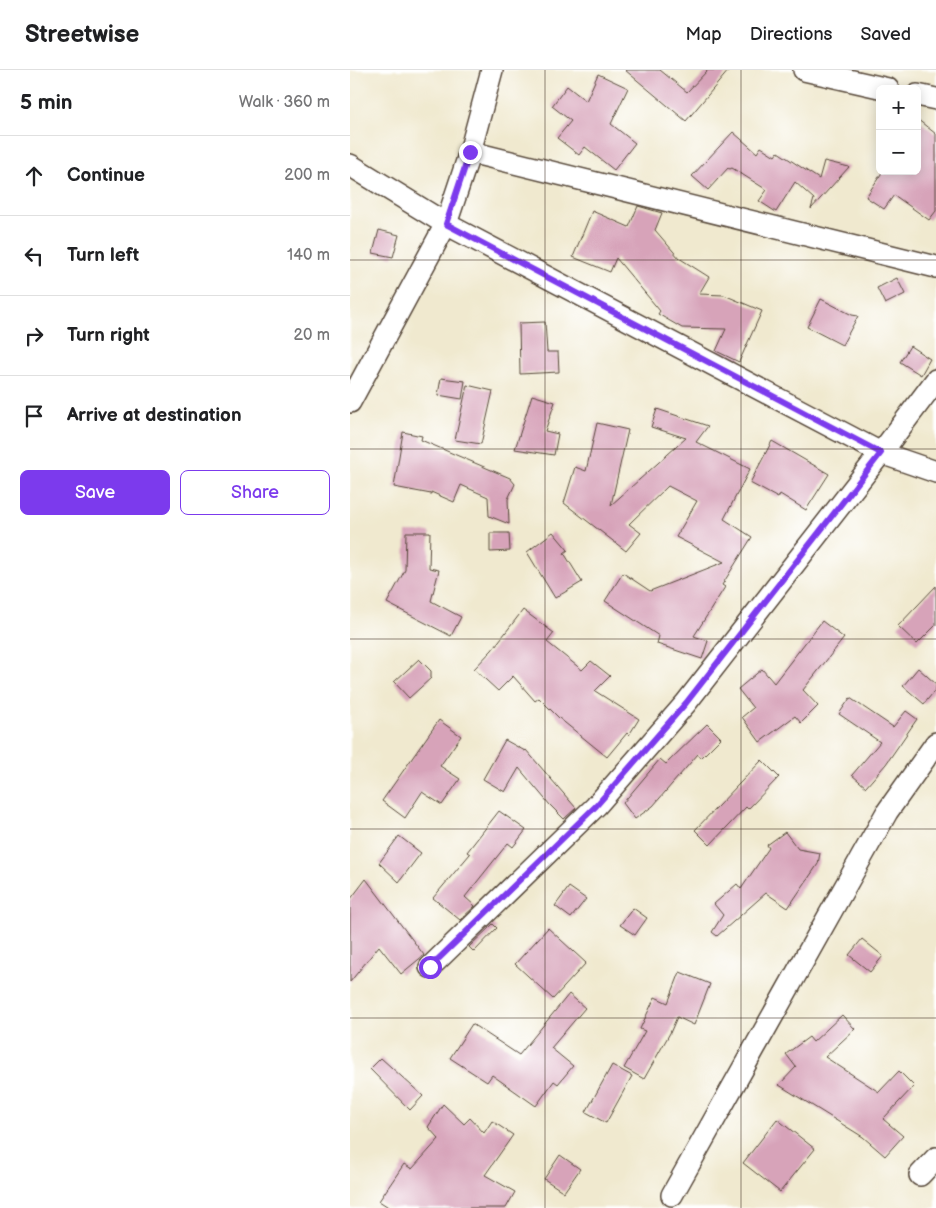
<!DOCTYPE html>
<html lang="en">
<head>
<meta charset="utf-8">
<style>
  :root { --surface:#fff; --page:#f6f6f6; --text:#202124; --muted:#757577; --line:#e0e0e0; --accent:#7c3aed }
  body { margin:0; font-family:"Balsamiq Sans",sans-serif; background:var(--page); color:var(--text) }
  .controls { position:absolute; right:15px; top:15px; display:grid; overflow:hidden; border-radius:8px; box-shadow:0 2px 12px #0003 }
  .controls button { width:45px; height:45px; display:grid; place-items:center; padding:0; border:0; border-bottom:1px solid var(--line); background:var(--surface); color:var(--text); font:25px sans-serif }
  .stop { position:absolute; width:15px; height:15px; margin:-11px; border:4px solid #7c3aed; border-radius:50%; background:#fff }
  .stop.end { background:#7c3aed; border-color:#fff; box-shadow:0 1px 5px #0008 }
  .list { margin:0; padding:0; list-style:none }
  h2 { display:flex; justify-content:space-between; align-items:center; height:65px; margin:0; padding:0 20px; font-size:21px }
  h2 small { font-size:16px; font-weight:400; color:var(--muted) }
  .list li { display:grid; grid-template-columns:32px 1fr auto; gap:15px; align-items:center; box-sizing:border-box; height:80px; padding:0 20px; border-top:1px solid var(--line) }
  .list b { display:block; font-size:19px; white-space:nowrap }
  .list em { font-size:16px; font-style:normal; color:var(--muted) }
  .actions { display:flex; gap:10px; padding:15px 20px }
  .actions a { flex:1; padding:11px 0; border:1px solid var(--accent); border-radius:8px; text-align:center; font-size:18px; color:var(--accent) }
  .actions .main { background:var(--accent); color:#fff }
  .icon { flex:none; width:28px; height:28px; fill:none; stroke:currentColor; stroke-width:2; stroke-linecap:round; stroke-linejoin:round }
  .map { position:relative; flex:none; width:586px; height:1138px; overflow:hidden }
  header { display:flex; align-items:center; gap:30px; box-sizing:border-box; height:70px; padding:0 25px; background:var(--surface); border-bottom:1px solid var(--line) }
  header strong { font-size:24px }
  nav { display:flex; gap:28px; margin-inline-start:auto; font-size:18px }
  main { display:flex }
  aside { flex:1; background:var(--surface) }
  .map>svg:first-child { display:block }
  .building { fill:#d7a3b9 }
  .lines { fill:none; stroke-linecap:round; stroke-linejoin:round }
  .street-casing { stroke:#564739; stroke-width:24 }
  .street { stroke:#fff; stroke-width:21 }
  .route { stroke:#7c3aed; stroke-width:6 }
  .grid { fill:none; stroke:#3b2a1e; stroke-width:1; stroke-opacity:0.55 }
</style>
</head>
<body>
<header>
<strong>Streetwise</strong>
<nav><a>Map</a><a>Directions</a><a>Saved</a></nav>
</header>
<main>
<aside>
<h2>5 min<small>Walk · 360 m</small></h2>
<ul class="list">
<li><svg class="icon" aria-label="ahead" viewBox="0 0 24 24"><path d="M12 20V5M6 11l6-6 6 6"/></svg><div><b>Continue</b></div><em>200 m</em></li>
<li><svg class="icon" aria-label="left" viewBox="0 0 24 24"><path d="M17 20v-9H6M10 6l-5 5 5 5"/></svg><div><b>Turn left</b></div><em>140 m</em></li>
<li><svg class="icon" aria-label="right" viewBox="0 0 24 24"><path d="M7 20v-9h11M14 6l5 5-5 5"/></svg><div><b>Turn right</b></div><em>20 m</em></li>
<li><svg class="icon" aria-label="arrive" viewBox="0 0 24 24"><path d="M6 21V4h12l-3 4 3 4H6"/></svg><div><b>Arrive at destination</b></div></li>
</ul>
<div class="actions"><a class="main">Save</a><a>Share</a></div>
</aside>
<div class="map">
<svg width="586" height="1138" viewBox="0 0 586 1138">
  <rect width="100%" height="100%" fill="#fff"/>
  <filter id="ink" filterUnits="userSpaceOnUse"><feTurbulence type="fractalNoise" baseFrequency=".02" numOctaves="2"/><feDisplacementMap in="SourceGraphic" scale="10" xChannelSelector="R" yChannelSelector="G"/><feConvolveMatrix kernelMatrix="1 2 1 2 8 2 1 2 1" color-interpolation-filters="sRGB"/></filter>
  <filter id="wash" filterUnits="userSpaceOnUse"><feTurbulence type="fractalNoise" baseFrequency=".0096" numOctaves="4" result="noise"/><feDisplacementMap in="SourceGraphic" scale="20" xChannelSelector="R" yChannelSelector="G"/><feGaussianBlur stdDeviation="1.12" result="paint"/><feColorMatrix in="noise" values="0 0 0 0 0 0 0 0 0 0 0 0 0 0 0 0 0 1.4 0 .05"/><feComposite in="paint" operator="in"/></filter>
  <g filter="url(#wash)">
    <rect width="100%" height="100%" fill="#f0e9cf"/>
    <g id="blocks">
      <!-- building -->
      <path class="building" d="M275,0h35l27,22 21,-22h21l-43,51z
        M248,4l30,14 -17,36 24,19 -21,27 -29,-23 -6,8 -22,-17 14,-17 -19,-15 15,-20 19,15z
        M567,49l19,15v77l-7,9 -35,-25 -10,14 -18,-12 17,-26h34z
        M383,62l24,21 4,-6 14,9 3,-4 41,27 5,-18 25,6 -38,42 3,-10 -19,-17 -19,30 -17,-11 8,-11 -35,-22 -2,1 -2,-1 -20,22 -16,-14z
        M288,136l24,7 -7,17 24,28 30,19 -10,17 25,1 38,16 -23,51 -23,-11 10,-22 -44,-1 -24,-14 2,-3 -44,-53 -6,14 -37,-15 19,-46 37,16z
        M29,160l20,5 -6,22 -20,-4z
        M547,208l8,16 -20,10 -8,-16z
        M471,229l31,16 6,1 -16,29 -35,-18z
        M195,252l2,30h11l1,20 -39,2 -1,-51z
        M560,276l20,13 -9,16 -21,-13z
        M91,308l24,3 -3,18 -24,-4z
        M117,315l26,6 -12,53 -26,-4z
        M182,325l23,7 -10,29 13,3 -4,21 -39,-6z
        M307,339l51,17 -12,16 54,27 -26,50 28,18 -30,48 3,2 -31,49 14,5 -6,18 -45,-15 2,-8 -54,-35 18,-28 27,18 74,-29 -48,-25 21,-36 -29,-15 -39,38 12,9 -15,18 -62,-48 11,-36 11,4 11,-48 31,7 -17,75 75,-67 -35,-11z
        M53,362l19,4 -1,4 89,38 5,6 -7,15 1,25 -20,-8 -1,-19 -27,-12 -7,17 -23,-10v2l-37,-7z
        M422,371l57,33 -23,36 -26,-16 -2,4 -28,-15z
        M56,462h24l-1,36 10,2 -8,31 30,16 -10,19 -64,-33 18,-33z
        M203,462l15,18 -4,3 18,29 -27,16 -28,-46z
        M140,463h19l1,18 -20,1z
        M586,516v39l-19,19 -19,-18z
        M173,540l31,23 -7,9 35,28 9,-9 19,15 -15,15 44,28 -10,16 -2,-2 -20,24 -48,-39 -20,-20 -4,3 -22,-25 -15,15 -24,-22 18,-19z
        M472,551l22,17 -41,52 15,16 -17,17 -6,-7 -35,26 -18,-25 11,-9 -15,-19 24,-20 12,14z
        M69,589l12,12v7l-22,20 -15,-16z
        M568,598l18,16v5l-12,15 -21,-18z
        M500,628l43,29 13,-16 11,8 -31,45 -20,23 -14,-12 28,-33 -41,-28z
        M89,650l22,16 -21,30 20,13 -18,26 -20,-13 -17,26 -23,-17z
        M357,654l14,14 -20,20 -3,-4 -45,52 -18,13 -12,-16 37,-44 6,5z
        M155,670l20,11 1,-1 50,58 -12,11 -14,-14 -31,-37 -14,24 -22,-13z
        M412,690l17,17 -31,32 -2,-2 -36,38 -15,-15z
        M149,741l27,19 -13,17 -5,-4 -43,54 10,9 -15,14 -27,-22 37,-44 -3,-2z
        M435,762l13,17 22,4 -2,11 -30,44 -22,-15 -49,43 -5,-4 11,-17 -9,-11 23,-20 4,5 28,-41 -2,-3z
        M49,766l22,17 -22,29 -20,-19z
        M16,809l58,76 -23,19 -22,-28 -29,36v-82z
        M219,817l17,12 -15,19 -16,-12z
        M283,838l14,10 -12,17 -15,-10z
        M143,854l4,4 -23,24 -5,-5z
        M198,858l38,35 -33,36 -38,-35z
        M512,869l21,17 -13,16 -21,-17z
        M330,902l30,12 -16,41 -17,-8 -7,16 -26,46 -20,-11 21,-37 -5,-2 15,-32 13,6z
        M219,924l16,14 -34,40 22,18 -15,18 -4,-3 -18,25 -44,-31 -5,7 -37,-24 22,-34 47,31z
        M492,945l13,14 -30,28 54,35 20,-21 15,15 -31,33 20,17 -18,20 -22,-19 -84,-52 17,-18 -10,-13 23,-17 4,5z
        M31,988l42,38 -13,14 -40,-41z
        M262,995l20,11 -26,47 -20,-11z
        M93,1034l21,20 6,-6 14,15 8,-12 21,14 -28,40 30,17 -9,16h-116l-11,-7 25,-37 8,5 27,-30 -11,-12z
        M427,1049l38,30 -35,43 -37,-29z
        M210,1085l20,14 -16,23 -20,-13z"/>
    </g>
  </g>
  <g filter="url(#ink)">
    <use href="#blocks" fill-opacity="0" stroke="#564739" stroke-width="1"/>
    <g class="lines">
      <defs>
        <path id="street" d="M454,0l84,19
          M567,25l19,4
          M120,82l466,115
          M0,95l96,59 435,229 55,19
          M0,332l96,-178 24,-72 22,-82
          M80,897l166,-161 90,-103 195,-250 55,-73
          M570,1105l16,-17
          M322,1125l215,-383 49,-69"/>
      </defs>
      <!-- street casing -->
      <use href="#street" class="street-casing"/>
      <!-- street -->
      <use href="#street" class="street"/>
    </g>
  </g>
  <g class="lines" filter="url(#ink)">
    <!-- route -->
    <path class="route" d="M80,897l166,-161 90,-103 195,-250 -435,-229 24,-72"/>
  </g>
  <!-- grid -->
  <path class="grid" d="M195,0v1138M391,0v1138M0,190h586M0,379h586M0,569h586M0,759h586M0,948h586"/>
</svg>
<div class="controls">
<button>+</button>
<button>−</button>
</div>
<div class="stop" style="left:80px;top:897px"></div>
<div class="stop end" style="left:120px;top:82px"></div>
</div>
</main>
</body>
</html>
